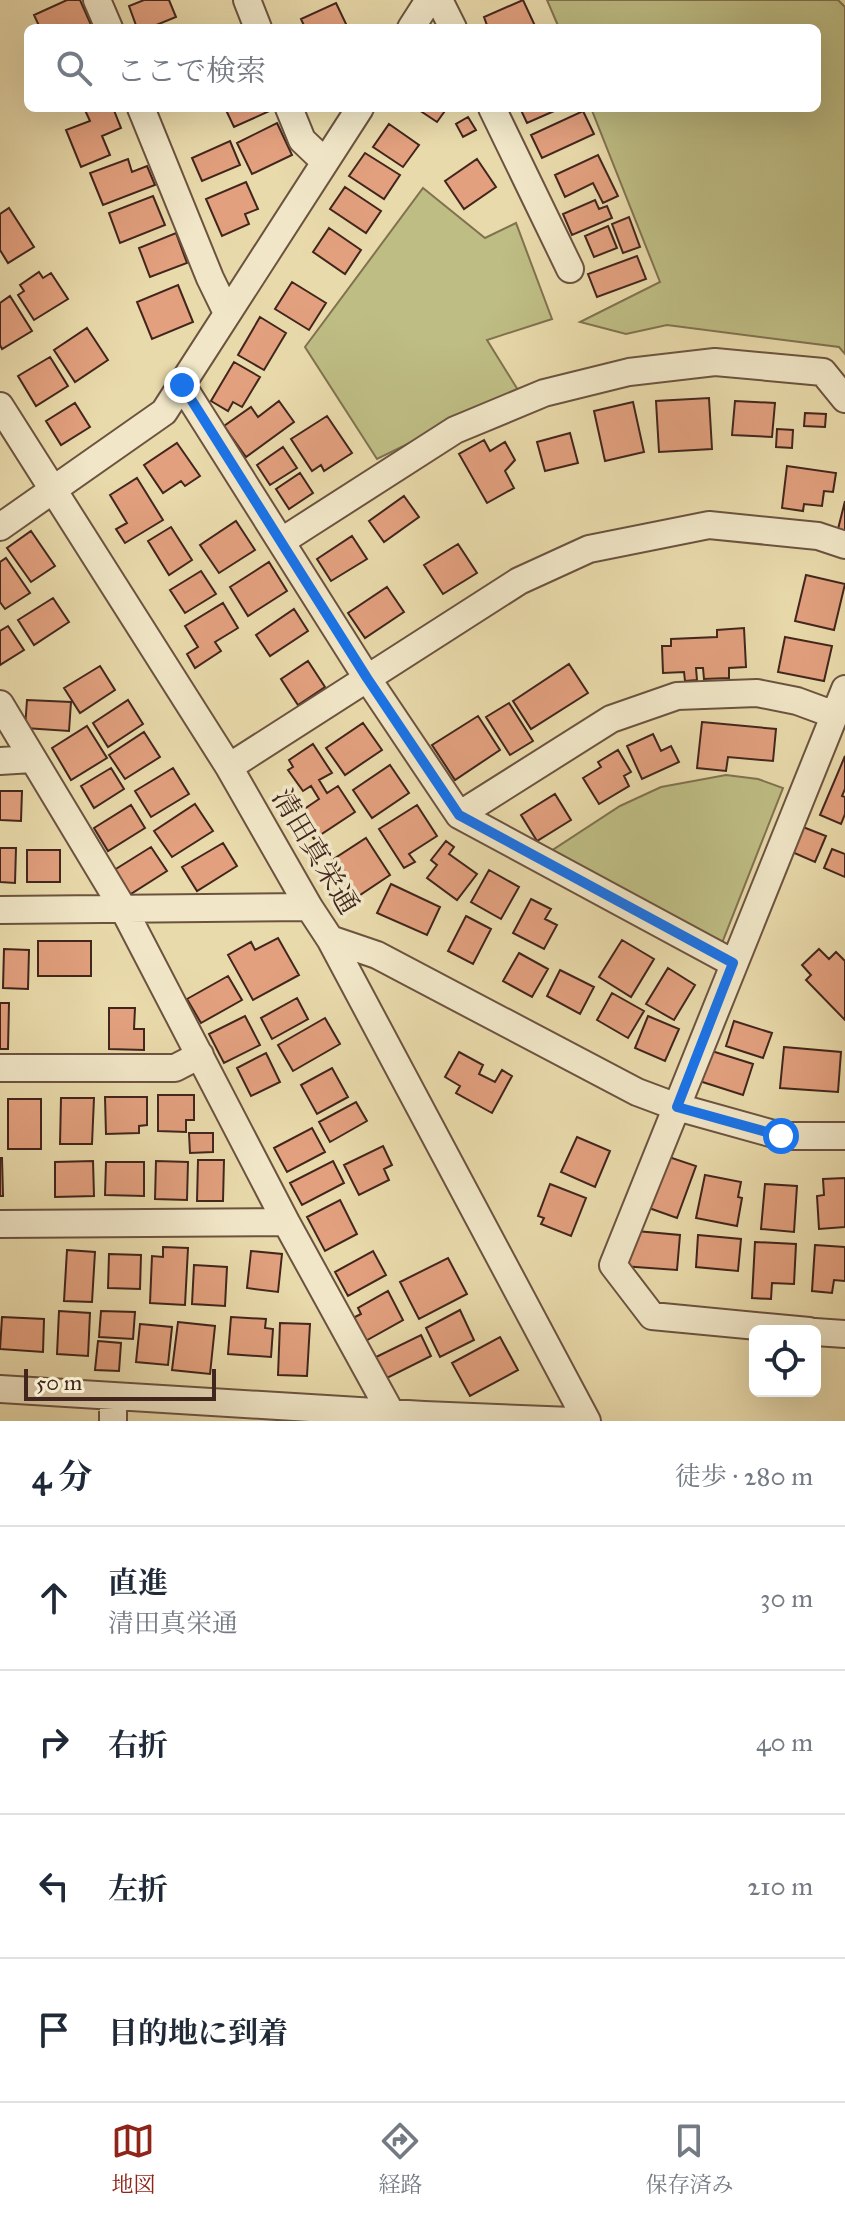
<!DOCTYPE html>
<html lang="ja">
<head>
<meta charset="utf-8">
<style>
  :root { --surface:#fff; --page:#f2f2f3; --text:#1f2937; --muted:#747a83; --line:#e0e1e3; --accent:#8f2418 }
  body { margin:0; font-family:"IM FELL Great Primer","Noto Serif JP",serif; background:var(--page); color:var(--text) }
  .controls { position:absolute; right:24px; bottom:24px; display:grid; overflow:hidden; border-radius:12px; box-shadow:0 8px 32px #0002 }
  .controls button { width:72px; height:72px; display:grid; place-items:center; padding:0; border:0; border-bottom:2px solid var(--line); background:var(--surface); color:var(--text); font:40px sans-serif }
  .scale { position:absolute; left:24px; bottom:20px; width:192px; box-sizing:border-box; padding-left:8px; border:4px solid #42261d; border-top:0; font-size:22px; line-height:28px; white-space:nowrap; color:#42261d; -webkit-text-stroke:6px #f1e7c8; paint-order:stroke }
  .stop { position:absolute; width:24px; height:24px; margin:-18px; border:6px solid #1a73e8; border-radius:50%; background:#fff }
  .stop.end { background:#1a73e8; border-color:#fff; box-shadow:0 2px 8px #0008 }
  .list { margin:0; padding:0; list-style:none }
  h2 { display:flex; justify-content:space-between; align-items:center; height:104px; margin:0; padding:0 32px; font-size:34px }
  h2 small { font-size:26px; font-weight:400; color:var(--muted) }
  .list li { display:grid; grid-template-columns:52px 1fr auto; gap:24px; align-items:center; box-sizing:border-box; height:144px; padding:0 32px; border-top:2px solid var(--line) }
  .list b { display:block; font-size:30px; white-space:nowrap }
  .list p { margin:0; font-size:26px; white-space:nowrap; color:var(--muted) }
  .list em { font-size:26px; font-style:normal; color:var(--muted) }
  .icon { flex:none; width:44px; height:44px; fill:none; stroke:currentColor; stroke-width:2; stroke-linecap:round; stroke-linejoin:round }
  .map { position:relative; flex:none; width:845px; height:1421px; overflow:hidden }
  .search { position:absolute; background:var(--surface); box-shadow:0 8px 32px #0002; left:24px; right:24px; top:24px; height:88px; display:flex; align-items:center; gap:20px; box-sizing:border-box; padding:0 28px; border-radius:12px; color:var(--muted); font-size:30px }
  .sheet { height:680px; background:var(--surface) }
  nav { display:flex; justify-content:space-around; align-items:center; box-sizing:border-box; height:112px; border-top:2px solid var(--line); background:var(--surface); font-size:22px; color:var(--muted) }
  nav a { display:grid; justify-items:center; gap:4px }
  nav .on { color:var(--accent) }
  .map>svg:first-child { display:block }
  .green { fill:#bebd84; stroke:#807250; stroke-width:2 }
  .building { fill:#e2a07e; stroke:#42261d; stroke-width:2 }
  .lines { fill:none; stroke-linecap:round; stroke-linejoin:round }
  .minor-casing { stroke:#6c5340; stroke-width:30 }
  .minor { stroke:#f1e7c8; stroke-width:26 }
  .route { stroke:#1a73e8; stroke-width:10 }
  .labels { text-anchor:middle; stroke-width:7; stroke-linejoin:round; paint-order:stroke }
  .street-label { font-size:28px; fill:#42261d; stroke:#f1e7c8 }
</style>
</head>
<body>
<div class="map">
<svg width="845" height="1421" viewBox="0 0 845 1421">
  <rect width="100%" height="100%" fill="#e9daab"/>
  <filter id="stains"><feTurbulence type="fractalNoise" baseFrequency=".0025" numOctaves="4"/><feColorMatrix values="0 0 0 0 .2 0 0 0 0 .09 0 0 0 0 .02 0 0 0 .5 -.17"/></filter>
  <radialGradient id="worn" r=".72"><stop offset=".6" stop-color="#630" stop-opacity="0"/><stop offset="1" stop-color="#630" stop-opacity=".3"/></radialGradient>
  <!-- green -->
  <path class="green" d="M547,0h291l7,7v347l-6,-7 -172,-22 -41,9 -46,-12 80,-40 -69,-174h226v-80h-258z
    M423,188l62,50 31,-15 36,96 -65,21 31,50 -141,69 -72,-112z
    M726,775l32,4 25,9 -61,155 -177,-88 75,-49 41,-19z"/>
  <!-- building -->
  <path class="building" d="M67,0h13l12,27 -52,1 -6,-13z
    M144,0h25l7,17 -27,11h-12l-8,-22z
    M523,0l13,28h-48l-4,-11z
    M336,3l11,23 -42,2 -4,-9z
    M84,108h29l8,20 -19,8 8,19 -29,12 -15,-37 24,-9z
    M225,108h48l1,1 -40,18z
    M416,108h31l-10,14z
    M520,108h41l-34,15z
    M583,111l11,23 -52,24 -11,-23z
    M468,117l8,13 -13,7 -7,-13z
    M277,123l15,32 -40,19 -15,-31z
    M389,124l30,21 -16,22 -30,-20z
    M230,141l10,24 -38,16 -10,-23z
    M365,153l35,22 -16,24 -35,-23z
    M598,155l20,41 -15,7 -10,-20 -28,14 -10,-22z
    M128,159l4,13 15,-6 8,19 -52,20 -13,-32z
    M477,159l19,28 -32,22 -19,-28z
    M246,182l12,27 -13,5 4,10 -27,12 -16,-37z
    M345,187l36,24 -15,22 -36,-24z
    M153,196l12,29 -45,18 -11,-30z
    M595,200l4,9 8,-3 5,12 -40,17 -9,-21z
    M9,208l25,39 -26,16 -8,-13v-36z
    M629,217l11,30 -17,6 -11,-29z
    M608,226l9,22 -23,9 -9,-21z
    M329,228l32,22 -16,24 -32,-22z
    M176,233l11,30 -37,14 -11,-29z
    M637,256l9,23 -49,18 -9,-23z
    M39,272l4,6 8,-5 17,26 -34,21 -16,-25 6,-4 -4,-6z
    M292,282l34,21 -17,27 -34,-21z
    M178,285l15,37 -41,17 -15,-37z
    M10,296l22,35 -30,18 -2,-4v-42z
    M260,317l26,16 -22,37 -26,-15z
    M87,328l21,32 -33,22 -21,-32z
    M50,357l18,29 -32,20 -18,-30z
    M234,362l26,15 -18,30 -9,-5 -5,9 -17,-10z
    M709,398l3,51 -53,3 -3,-51z
    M279,401l15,21 -48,35 -22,-31 27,-19 7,10z
    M735,401l40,2 -3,34 -40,-2z
    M633,402l11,50 -39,9 -11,-50z
    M75,403l15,24 -29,18 -15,-24z
    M805,413l21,1 -1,13 -21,-1z
    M327,416l25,37 -28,18 -3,-6 -9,6 -21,-32z
    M777,429l16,1 -1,18 -16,-1z
    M570,433l8,30 -33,8 -8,-29z
    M484,440l6,11 15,-9 10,18 -10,11 9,17 -27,15 -28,-49z
    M177,443l23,33 -15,10 -4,-5 -18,12 -19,-28z
    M283,447l14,21 -27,17 -13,-20z
    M787,466l49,7 -3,19 -9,-1 -2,15 -18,-2 -1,7 -21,-3z
    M300,473l13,20 -24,16 -13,-20z
    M137,478l26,42 -38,23 -9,-14 11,-6 -17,-28z
    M404,496l15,21 -35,25 -15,-21z
    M845,501v30l-7,-2z
    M236,521l19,29 -36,23 -19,-28z
    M171,527l21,33 -23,15 -21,-34z
    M31,531l24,35 -24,16 -24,-34z
    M352,536l15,23 -36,22 -14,-22z
    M458,544l19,29 -34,21 -19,-29z
    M6,558l24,35 -25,16 -5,-7v-40z
    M269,562l18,29 -39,25 -18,-29z
    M201,571l15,23 -31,19 -15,-23z
    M806,575l39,9 -11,46 -39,-9z
    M387,587l17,25 -39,26 -17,-25z
    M53,598l16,24 -35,23 -16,-25z
    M223,603l15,25 -23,14 6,9 -26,17 -8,-14 11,-7 -13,-21z
    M294,609l14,22 -38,25 -14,-21z
    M8,626l16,24 -24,15v-34z
    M744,628l2,39 -17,1v10l-25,1 -1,-11h-7l1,12 -12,1 -1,-9 -21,1 -1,-27h9v-7l46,-2v-7z
    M785,637l47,9 -8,35 -46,-9z
    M308,661l17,26 -27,18 -17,-26z
    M569,664l19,29 -57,36 -18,-28z
    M100,666l15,24 -35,23 -16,-25z
    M27,700l44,2 -2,29 -44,-3z
    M128,700l15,24 -35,23 -15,-24z
    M509,703l24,38 -23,14 -24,-38z
    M478,716l22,34 -45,30 -23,-35z
    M702,722l74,7 -3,32 -45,-4 -2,14 -29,-3z
    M363,723l19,27 -37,25 -19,-27z
    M87,726l20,32 -36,22 -19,-32z
    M144,732l16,25 -35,22 -16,-24z
    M653,734l8,17 10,-5 8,16 -37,17 -15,-33z
    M313,744l19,29 -13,7 8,13 11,-7 17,26 -41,27 -17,-25 22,-15 -8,-13 -8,5 -15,-21 5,-3 -4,-7z
    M618,750l13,22 -7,4 5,10 -30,18 -16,-26 18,-11 -3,-5z
    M845,756v33l-3,7 3,1v17l-4,10 -21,-9z
    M390,765l19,28 -37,25 -19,-28z
    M111,768l13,21 -30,19 -13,-22z
    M173,768l16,26 -38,23 -16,-26z
    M0,791h22l-1,30 -21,-1z
    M555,794l16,26 -34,21 -16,-26z
    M195,804l18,27 -41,26 -18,-26z
    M131,805l14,23 -37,23 -14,-23z
    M417,805l20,31 -28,18 6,8 -11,6 -25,-39z
    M803,827l23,9 -11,26 -23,-10z
    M366,838l24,37 -36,24 -25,-37z
    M446,841l8,6 -5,7 28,20 -20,26 -30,-22 10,-13 -6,-5z
    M223,843l14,23 -40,25 -15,-24z
    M151,847l16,24 -41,26 -15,-25z
    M0,848h16l-1,35 -15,-1z
    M832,849l13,5v23l-21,-9z
    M27,850h33v32h-33z
    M489,870l30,17 -18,32 -30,-17z
    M391,884l49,23 -13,28 -50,-22z
    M531,899l20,10 -6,10 12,6 -13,24 -31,-16z
    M466,916l25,13 -18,35 -25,-13z
    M278,938l21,37 -46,25 -25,-45 23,-13 4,8z
    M622,940l32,19 -23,38 -32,-20z
    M38,941h53v35h-53z
    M4,949l25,1 -1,39 -25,-1z
    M819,949l10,10 7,-7 9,9v59l-39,-40 5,-5 -9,-10z
    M519,953l29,16 -16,28 -29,-16z
    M668,968l27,17 -21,35 -28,-16z
    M560,970l34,17 -14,27 -33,-18z
    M228,976l14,24 -41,23 -14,-24z
    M612,993l32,18 -16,27 -31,-18z
    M297,998l11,21 -36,20 -11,-21z
    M0,1003h9l-1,46h-8z
    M109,1008h26l-1,21h10v21l-35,-1z
    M245,1016l15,29 -36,18 -15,-29z
    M648,1016l31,13 -14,32 -30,-13z
    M325,1018l15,26 -47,27 -15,-26z
    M734,1021l38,12 -9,25 -37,-12z
    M699,1047l54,17 -10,31 -53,-17z
    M784,1047l57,5 -3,40 -58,-4z
    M459,1052l24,13 -4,9 16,8 7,-12 10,6 -20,37 -36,-20 4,-7 -15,-9z
    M266,1053l14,29 -29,14 -14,-28z
    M332,1068l16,29 -31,17 -16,-29z
    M158,1095h36v25h-8v12l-28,-1z
    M105,1097h42v28l-8,1v7l-33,1z
    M61,1098h33l-2,46h-32z
    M8,1099h33v50h-33z
    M356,1102l11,19 -37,21 -11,-20z
    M312,1128l13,24 -38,20 -13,-24z
    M189,1133h24v19l-23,1z
    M577,1137l33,14 -15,36 -34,-15z
    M383,1146l9,19 -8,4 5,11 -30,15 -15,-30z
    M654,1152l42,14 -19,52 -28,-10z
    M0,1158h2l1,38h-3z
    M198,1160h26l-1,41h-26z
    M93,1161l1,35 -39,1v-35z
    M156,1161l32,1 -1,38 -32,-1z
    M333,1161l11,22 -42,22 -12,-22z
    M106,1162h38v34l-39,-1z
    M705,1175l36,7 -3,15 4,1 -5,28 -41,-8z
    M845,1178v49l-26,2 -2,-33 7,-1 -1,-16z
    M550,1184l36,14 -15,38 -30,-12 3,-6 -6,-2z
    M765,1184l32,2 -3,46 -33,-3z
    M340,1200l17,34 -32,17 -18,-34z
    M625,1230l55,5 -3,35 -55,-4z
    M698,1235l43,4 -3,32 -42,-4z
    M755,1242l41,2 -2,40 -22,-1 -1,16 -19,-1z
    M815,1245l30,2v34l-11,-1 -2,13 -20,-2z
    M163,1247l25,1 -3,57 -35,-2 2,-47 11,1z
    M67,1250l28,2 -3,50 -28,-1z
    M251,1251l31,3 -4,38 -31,-4z
    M373,1251l13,24 -38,21 -13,-24z
    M109,1254l32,1 -1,34 -32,-1z
    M448,1258l19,36 -48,25 -19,-37z
    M194,1265l33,2 -2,39 -33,-2z
    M388,1291l15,29 -41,23 -13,-23 12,-6 -3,-6z
    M460,1310l14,30 -34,17 -14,-29z
    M59,1311l31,2 -2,43 -31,-2z
    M101,1311l34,1 -2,27 -34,-2z
    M2,1317l42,2 -1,33 -43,-3z
    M231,1317l35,2 -1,9 8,1 -2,28 -43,-3z
    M178,1322l37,4 -5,48 -38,-4z
    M280,1323l30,1 -3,52 -29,-1z
    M140,1324l32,3 -4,38 -32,-3z
    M421,1335l10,21 -46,23 -11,-21z
    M500,1337l18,33 -48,26 -18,-33z
    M98,1341l23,2 -2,28 -24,-1z"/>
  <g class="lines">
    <defs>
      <path id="minor" d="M97,0l12,28
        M247,0l11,28
        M439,0l14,28
        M411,28l18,-28
        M141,108l69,170 17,35
        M289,108l13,32 23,22
        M492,108l78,161
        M182,385l185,293 92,137 274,148
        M0,406l229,361 80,140 21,32 47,16 260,137 40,15 104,29h64
        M0,527l164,-115 196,-304
        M282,541l173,-111 89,-37 85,-21 86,-10 108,10 22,27
        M0,704l124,206 162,312 105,191
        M0,761l32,-2
        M229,767l290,-186 70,-32 120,-24 109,11 27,9
        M459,815l152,-96 66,-23 80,-3 40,8 38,14
        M0,910l309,-3
        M330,939l257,482
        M0,1068h175l25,-13
        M0,1224l286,-2
        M809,1331l-157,-15 -39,-51 232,-576
        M815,1332l30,2
        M0,1389l424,26 148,6
        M113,1396v25"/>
    </defs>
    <!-- minor casing -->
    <use href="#minor" class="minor-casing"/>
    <!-- minor -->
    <use href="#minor" class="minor"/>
  </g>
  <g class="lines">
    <!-- route -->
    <path class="route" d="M182,385l185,293 92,137 274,148 -56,144 104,29"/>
  </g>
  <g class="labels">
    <!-- street labels -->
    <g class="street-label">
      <text transform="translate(316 851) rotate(59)" y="10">清田真栄通</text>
    </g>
  </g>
  <rect width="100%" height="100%" filter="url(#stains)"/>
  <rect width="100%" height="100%" fill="url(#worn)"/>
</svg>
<div class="controls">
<button><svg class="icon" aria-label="locate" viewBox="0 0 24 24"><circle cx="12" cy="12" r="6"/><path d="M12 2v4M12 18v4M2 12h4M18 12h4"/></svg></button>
</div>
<div class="scale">50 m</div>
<div class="stop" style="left:781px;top:1136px"></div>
<div class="stop end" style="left:182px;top:385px"></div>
<div class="search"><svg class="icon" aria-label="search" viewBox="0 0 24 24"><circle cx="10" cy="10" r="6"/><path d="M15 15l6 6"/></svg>ここで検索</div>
</div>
<section class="sheet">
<h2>4 分<small>徒歩 · 280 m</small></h2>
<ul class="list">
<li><svg class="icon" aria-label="ahead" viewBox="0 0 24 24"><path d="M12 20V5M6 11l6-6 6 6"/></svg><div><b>直進</b><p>清田真栄通</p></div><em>30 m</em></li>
<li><svg class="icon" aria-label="right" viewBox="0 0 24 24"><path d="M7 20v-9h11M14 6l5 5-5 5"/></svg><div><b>右折</b></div><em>40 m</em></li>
<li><svg class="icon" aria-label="left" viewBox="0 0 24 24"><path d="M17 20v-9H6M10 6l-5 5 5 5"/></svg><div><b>左折</b></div><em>210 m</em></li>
<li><svg class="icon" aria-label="arrive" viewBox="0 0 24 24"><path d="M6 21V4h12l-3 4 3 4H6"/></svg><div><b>目的地に到着</b></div></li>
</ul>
</section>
<nav>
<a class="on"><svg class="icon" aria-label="map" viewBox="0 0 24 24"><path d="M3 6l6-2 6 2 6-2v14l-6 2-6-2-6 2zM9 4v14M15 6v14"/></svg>地図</a>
<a><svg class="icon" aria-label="directions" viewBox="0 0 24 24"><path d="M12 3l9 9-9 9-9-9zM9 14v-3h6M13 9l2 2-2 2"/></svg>経路</a>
<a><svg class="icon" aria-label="saved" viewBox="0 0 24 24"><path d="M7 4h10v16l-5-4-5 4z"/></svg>保存済み</a>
</nav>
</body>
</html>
